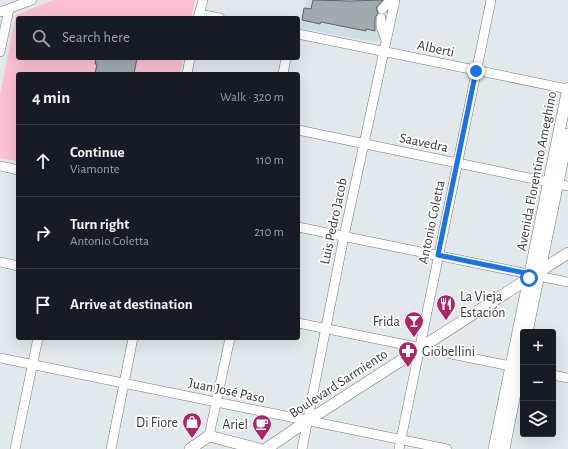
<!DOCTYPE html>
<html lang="en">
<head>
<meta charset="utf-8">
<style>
  :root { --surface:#171b24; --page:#20242c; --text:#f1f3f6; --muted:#9ea1a6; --line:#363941 }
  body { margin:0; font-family:"Alegreya Sans",sans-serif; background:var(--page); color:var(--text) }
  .controls { position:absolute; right:12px; bottom:12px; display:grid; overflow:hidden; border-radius:4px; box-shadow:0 4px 16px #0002 }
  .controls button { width:36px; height:36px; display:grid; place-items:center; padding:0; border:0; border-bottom:1px solid var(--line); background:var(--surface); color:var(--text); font:20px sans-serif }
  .stop { position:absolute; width:12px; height:12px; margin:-9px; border:3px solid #1a73e8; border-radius:50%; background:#fff }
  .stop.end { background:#1a73e8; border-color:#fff; box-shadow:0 1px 4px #0008 }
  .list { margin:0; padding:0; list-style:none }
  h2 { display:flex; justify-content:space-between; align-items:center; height:52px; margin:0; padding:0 16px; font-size:17px }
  h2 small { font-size:13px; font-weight:400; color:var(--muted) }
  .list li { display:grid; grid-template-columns:26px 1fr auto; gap:12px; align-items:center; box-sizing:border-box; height:72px; padding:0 16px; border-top:1px solid var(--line) }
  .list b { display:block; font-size:15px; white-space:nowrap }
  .list p { margin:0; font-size:13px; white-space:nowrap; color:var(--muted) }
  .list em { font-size:13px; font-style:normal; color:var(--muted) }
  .icon { flex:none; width:22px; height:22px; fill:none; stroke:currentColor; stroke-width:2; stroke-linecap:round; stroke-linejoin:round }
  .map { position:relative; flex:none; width:568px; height:449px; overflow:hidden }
  .search { position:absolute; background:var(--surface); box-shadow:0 4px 16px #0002; left:16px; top:16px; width:284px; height:44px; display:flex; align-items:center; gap:10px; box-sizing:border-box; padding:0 14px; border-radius:4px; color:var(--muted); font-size:15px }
  .panel { position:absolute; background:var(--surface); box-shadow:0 4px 16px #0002; left:16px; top:72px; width:284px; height:268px; border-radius:4px }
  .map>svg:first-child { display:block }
  .built { fill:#cddee5 }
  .pitch { fill:#fcbfd4 }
  .building { fill:#a2aaae; stroke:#5c6366 }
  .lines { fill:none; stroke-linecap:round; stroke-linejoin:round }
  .minor-casing { stroke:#71797c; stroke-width:10 }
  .major-casing { stroke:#71797c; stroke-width:12 }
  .minor { stroke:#fff; stroke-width:9 }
  .major { stroke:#fff; stroke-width:11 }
  .route { stroke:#1a73e8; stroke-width:5 }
  .labels { text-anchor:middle; stroke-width:3.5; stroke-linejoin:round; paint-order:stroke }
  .street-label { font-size:14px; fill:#35383a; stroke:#fff }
  .poi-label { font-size:14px; fill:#35383a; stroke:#fff; text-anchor:end }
</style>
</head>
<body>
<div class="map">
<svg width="568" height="449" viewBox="0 0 568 449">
  <rect width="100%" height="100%" fill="#e1e9ed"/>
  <!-- built -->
  <path class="built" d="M306,0h82l-8,40 -5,2 -74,-14z"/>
  <!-- pitch -->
  <path class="pitch" d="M53,0h142l-4,18h-173v40h165l-3,16h-162v87l-18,-3v-63l16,-80z"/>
  <!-- building -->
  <path class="building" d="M313,0l37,1 33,-1 -7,8 2,5 -3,5v13l-9,-2v2l-45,-9 -1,2 -18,-4 2,-12 7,1z
    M96,58h41l-3,16h-39l2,-10h-2z"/>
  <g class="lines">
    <defs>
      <path id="minor" d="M382,9l9,-9
        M0,12l32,-12
        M199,14l21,4
        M198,18l5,-18
        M381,18v9l5,13
        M298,34l270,55
        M0,52l9,-43
        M187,74l3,-16
        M283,74l3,-16
        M298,130l270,56
        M0,166l18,4
        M298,227l270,55
        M0,262l18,4
        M298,323l218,44
        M0,358l447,91
        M553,375l15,3
        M209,436l21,-98
        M15,449l23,-111
        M111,449l22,-111
        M302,449l42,-213 51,-236
        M399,449l92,-449"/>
      <path id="major" d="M527,332l41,-198
        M190,449l19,-13 50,13
        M266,449l41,-28 261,-168
        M494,449l74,-361
        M504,449l19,-96"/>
    </defs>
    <!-- minor casing -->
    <use href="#minor" class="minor-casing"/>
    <!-- major casing -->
    <use href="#major" class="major-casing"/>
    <!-- minor -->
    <use href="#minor" class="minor"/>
    <!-- major -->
    <use href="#major" class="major"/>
  </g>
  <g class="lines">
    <!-- route -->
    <path class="route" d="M476,71l-38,184 92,19 -1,4"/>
  </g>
  <!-- icons -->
  <defs>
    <symbol id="restaurant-pin" viewBox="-11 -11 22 30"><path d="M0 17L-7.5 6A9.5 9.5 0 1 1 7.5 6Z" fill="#ae2567" stroke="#fff"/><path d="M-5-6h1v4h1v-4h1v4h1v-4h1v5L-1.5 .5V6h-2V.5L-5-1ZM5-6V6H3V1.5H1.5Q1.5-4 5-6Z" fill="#fff"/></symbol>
    <symbol id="bar-pin" viewBox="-11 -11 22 30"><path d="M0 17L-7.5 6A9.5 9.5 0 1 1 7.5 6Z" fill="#ae2567" stroke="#fff"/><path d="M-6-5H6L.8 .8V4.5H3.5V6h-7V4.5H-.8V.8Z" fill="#fff"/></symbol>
    <symbol id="pharmacy-pin" viewBox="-11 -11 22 30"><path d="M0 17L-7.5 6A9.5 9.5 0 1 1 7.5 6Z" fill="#ae2567" stroke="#fff"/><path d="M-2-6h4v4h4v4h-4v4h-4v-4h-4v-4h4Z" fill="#fff"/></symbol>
    <symbol id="shop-pin" viewBox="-11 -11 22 30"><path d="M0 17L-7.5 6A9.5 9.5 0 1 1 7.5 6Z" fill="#ae2567" stroke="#fff"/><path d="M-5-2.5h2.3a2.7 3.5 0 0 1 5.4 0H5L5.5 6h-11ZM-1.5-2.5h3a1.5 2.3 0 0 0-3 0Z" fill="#fff"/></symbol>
    <symbol id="cafe-pin" viewBox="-11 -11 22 30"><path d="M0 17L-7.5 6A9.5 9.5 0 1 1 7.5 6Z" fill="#ae2567" stroke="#fff"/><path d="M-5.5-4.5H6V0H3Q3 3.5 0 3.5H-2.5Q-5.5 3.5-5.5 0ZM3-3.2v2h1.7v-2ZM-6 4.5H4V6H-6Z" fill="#fff"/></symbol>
  </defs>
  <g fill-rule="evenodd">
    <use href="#restaurant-pin" x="435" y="293" width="22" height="30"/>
    <use href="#bar-pin" x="403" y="310" width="22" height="30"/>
    <use href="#pharmacy-pin" x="397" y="340" width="22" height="30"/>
    <use href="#shop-pin" x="181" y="411" width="22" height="30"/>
    <use href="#cafe-pin" x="251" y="413" width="22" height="30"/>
  </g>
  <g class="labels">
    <!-- street labels -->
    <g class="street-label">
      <text transform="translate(436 48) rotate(12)" y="5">Alberti</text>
      <text transform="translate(424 142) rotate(12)" y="5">Saavedra</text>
      <text transform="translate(536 171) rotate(-79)" y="5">Avenida Florentino Ameghino</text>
      <text transform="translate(333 221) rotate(-78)" y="5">Luis Pedro Jacob</text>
      <text transform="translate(431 222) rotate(-78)" y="5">Antonio Coletta</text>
      <text transform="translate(338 383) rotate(-33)" y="5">Boulevard Sarmiento</text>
      <text transform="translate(227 390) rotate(12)" y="5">Juan José Paso</text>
    </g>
    <!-- poi labels -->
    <g class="poi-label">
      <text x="460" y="301" text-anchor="start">La Vieja<tspan x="460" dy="16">Estación</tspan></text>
      <text x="400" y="326">Frida</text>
      <text x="422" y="356" text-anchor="start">Giobellini</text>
      <text x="178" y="427">Di Fiore</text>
      <text x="248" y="429">Ariel</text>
    </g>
  </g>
</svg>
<div class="controls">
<button>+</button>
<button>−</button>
<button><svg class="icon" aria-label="layers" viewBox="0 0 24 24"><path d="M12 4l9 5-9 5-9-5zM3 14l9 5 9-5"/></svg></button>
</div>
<div class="stop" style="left:529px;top:278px"></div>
<div class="stop end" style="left:476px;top:71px"></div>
<div class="search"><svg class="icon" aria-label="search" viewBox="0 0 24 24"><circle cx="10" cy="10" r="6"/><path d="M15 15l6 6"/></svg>Search here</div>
<section class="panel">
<h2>4 min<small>Walk · 320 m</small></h2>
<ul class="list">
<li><svg class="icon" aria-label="ahead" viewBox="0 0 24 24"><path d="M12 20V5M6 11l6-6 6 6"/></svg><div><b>Continue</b><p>Viamonte</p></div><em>110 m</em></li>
<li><svg class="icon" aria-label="right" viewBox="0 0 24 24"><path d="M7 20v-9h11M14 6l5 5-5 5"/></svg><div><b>Turn right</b><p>Antonio Coletta</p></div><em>210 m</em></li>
<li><svg class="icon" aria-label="arrive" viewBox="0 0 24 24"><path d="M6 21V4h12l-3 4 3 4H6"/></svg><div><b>Arrive at destination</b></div></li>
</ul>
</section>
</div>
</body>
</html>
